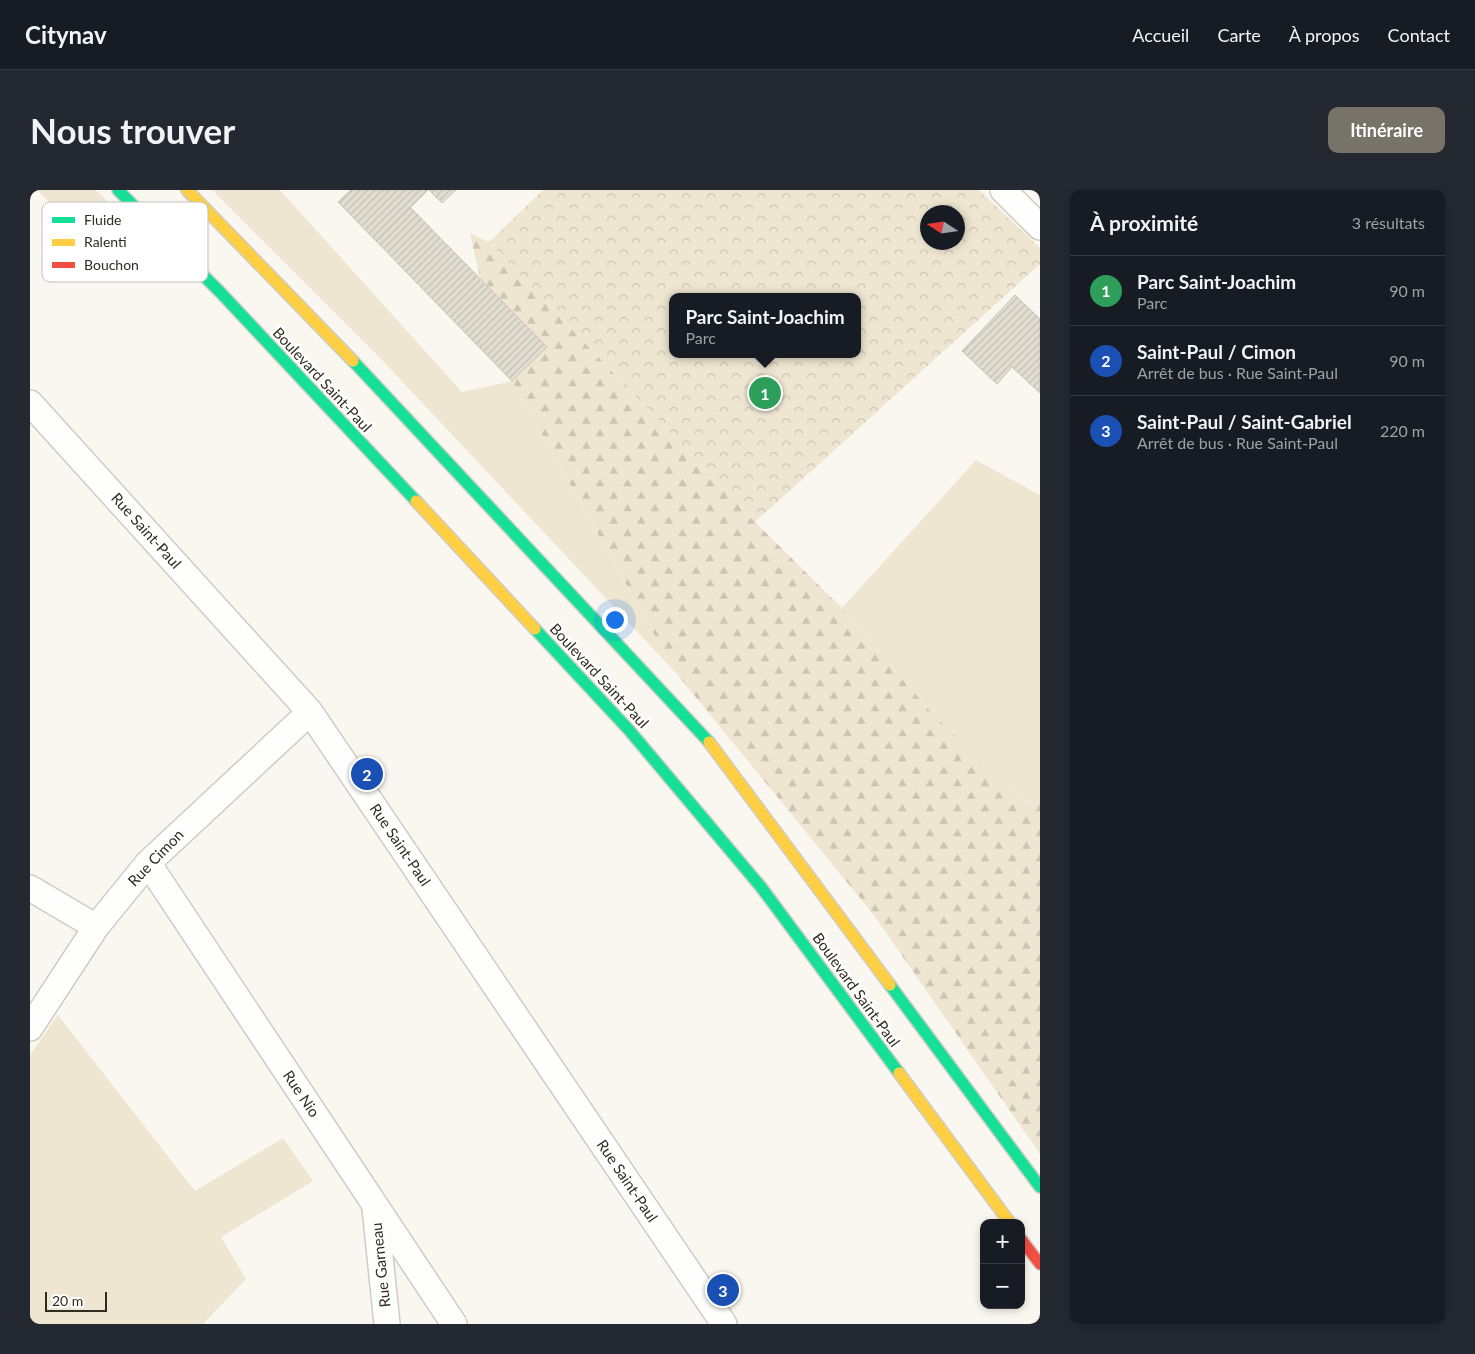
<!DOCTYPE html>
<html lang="fr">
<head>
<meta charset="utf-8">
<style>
  :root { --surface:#171b24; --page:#242831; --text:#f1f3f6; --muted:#9ea1a6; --line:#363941; --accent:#777369 }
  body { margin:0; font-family:Lato,sans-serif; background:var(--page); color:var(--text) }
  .controls { position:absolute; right:15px; bottom:15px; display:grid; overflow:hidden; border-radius:10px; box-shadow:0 2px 8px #0003 }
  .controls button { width:45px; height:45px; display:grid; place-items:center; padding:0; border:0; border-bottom:1px solid var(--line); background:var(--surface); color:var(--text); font:25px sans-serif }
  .compass { position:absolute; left:890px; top:15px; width:45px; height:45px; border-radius:50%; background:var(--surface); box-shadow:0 2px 8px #0003; rotate:282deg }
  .scale { position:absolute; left:15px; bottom:12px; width:62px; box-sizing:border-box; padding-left:5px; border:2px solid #312c21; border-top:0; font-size:14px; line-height:18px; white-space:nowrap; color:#312c21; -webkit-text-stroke:4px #fff; paint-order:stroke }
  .you { position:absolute; left:584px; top:429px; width:18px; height:18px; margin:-12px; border:4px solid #fff; border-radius:50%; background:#1a73e8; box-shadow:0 0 0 8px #1a73e833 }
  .badge { display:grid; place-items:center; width:32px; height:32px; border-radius:50%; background:var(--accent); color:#fff; font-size:16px; font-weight:700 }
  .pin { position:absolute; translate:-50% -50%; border:2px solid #fff; box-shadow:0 1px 5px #0006 }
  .popup { position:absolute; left:639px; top:103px; width:192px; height:65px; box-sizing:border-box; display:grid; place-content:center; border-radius:10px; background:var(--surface); filter:drop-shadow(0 1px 4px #0005); font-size:16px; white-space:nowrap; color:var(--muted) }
  .popup b { font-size:19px; color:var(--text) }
  .popup::after { content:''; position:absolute; left:50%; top:100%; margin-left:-10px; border:10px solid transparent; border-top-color:var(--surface) }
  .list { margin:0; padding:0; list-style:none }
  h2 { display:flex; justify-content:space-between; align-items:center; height:65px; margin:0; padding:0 20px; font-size:21px }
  h2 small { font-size:16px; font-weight:400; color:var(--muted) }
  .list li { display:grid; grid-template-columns:32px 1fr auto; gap:15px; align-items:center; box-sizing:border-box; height:70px; padding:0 20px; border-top:1px solid var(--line) }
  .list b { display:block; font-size:19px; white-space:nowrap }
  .list p { margin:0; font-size:16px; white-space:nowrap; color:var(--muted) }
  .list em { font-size:16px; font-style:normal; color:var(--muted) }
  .map { position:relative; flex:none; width:1010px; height:1134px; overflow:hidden; border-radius:10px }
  header { display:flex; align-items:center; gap:30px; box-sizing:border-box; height:70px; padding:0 25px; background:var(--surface); border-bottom:1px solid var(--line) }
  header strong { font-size:24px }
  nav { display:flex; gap:28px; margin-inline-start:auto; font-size:18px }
  .intro { display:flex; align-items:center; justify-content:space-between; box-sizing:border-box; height:120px; padding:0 30px }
  h1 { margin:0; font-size:35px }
  .button { padding:12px 22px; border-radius:10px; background:var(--accent); color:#fff; font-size:18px; font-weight:700 }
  main { display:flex; gap:30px; padding:0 30px }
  aside { flex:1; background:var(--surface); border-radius:10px; box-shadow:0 2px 8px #0003 }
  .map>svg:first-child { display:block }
  .grass { fill:#efe6d1 }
  .forest { fill:url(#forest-firs) }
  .park { fill:url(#park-crowns); fill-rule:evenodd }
  .building { fill:url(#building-hatch); stroke:#c6c3bb }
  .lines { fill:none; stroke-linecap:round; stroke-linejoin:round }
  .street-casing { stroke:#cfccc3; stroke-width:28 }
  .fast-casing { stroke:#cfccc3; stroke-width:14 }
  .slow-casing { stroke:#cfccc3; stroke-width:14 }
  .jam-casing { stroke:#cfccc3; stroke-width:14 }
  .street { stroke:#fefefd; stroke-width:25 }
  .fast { stroke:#16e098; stroke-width:11 }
  .slow { stroke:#ffcf43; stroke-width:11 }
  .jam { stroke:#f24e42; stroke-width:11 }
  .labels { text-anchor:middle; stroke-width:5; stroke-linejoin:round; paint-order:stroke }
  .street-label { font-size:15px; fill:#312c21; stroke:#fff }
  .key { fill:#fff; stroke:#c1c0bc; stroke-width:1 }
  .key-label { font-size:14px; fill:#312c21 }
</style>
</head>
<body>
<header>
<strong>Citynav</strong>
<nav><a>Accueil</a><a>Carte</a><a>À propos</a><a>Contact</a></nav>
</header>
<div class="intro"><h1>Nous trouver</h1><a class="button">Itinéraire</a></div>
<main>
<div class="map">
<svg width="1010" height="1134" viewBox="0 0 1010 1134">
  <defs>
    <pattern id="forest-firs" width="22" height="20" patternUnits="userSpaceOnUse" patternTransform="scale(1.25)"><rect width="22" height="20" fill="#efe6d1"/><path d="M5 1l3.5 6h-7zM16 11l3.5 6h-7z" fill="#cdc5b3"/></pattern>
    <pattern id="park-crowns" width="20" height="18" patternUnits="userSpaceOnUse" patternTransform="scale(1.25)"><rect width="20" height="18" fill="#efe6d1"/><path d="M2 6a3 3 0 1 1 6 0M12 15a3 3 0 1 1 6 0" fill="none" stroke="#cdc5b3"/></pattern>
    <pattern id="building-hatch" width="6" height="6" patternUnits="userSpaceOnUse" patternTransform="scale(1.25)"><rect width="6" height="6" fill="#e1ddd0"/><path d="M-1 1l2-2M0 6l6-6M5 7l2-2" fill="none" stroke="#c2beb2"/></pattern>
  </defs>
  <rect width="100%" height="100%" fill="#faf7f0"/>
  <!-- grass -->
  <path class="grass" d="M7,0h59l33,33 -28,30z
    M182,0h68l182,202 50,-11 164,292 -296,-315z
    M946,270l64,35v308l-17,-2 -92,-89 -89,-104z
    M28,825l137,176 88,-53 30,43 -92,56 25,42 -43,45h-173v-269z"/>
  <!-- forest -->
  <path class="forest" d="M440,43l19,9 266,280 87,86 89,104 92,89 17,2v351l-167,-240 -197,-241 -164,-292 35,-34 -67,-69z"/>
  <!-- park -->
  <path class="park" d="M513,0h436l61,58v16l-285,258 -266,-280zM898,22h30v30h-30zM642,107h186v57h-186z"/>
  <!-- building -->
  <path class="building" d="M321,0h77l-52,51 -38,-39z
    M399,0h27l-14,13z
    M380,17l137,140 -35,34 -136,-140z
    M985,105l25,24v74l-28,-26 -15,17 -35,-33z"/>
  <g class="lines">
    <defs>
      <path id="street" d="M973,0l37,37
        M0,213l280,309 414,612
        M118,673l306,461
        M0,698l66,39
        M0,838l66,-101 52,-64 162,-151
        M345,1018l12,116"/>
      <path id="fast" d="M88,0l102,102 196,209
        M323,171l356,381
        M505,439l94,101 132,157 138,186
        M860,795l150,202"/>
      <path id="slow" d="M157,0l166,171
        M386,311l119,128
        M679,552l181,243
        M869,883l111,150"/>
      <path id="jam" d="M991,1049l19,25"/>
    </defs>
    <!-- street casing -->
    <use href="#street" class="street-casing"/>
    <!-- fast casing -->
    <use href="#fast" class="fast-casing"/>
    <!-- slow casing -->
    <use href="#slow" class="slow-casing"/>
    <!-- jam casing -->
    <use href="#jam" class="jam-casing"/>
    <!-- street -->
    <use href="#street" class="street"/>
    <!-- fast -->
    <use href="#fast" class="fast"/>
    <!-- slow -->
    <use href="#slow" class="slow"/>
    <!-- jam -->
    <use href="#jam" class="jam"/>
  </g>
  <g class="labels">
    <!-- street labels -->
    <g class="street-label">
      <text transform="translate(292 190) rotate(47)" y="5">Boulevard Saint-Paul</text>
      <text transform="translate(116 341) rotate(48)" y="5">Rue Saint-Paul</text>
      <text transform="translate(569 486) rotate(47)" y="5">Boulevard Saint-Paul</text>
      <text transform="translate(370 655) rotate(56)" y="5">Rue Saint-Paul</text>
      <text transform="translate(126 668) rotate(-46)" y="5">Rue Cimon</text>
      <text transform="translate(826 800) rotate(54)" y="5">Boulevard Saint-Paul</text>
      <text transform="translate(271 904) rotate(56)" y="5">Rue Nio</text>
      <text transform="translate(597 991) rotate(56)" y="5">Rue Saint-Paul</text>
      <text transform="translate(351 1075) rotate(-96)" y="5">Rue Garneau</text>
    </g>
  </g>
  <!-- legend -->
  <rect x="12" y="12" width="166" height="80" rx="8" class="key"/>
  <rect x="22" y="27" width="23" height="6" fill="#16e098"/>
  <rect x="22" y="49" width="23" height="7" fill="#ffcf43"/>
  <rect x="22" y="72" width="23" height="6" fill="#f24e42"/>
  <g class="key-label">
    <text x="54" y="35">Fluide</text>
    <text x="54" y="57">Ralenti</text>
    <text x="54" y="80">Bouchon</text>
  </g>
</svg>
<div class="controls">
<button>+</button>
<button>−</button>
</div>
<svg class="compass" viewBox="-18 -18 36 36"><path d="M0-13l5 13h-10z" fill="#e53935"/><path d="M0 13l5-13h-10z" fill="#9ea1a6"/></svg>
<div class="scale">20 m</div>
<div class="you"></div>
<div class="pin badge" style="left:735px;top:203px;background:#2e9e5b">1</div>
<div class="popup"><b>Parc Saint-Joachim</b>Parc</div>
<div class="pin badge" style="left:337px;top:584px;background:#1a4fb4">2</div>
<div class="pin badge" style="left:693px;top:1100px;background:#1a4fb4">3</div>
</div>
<aside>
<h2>À proximité<small>3 résultats</small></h2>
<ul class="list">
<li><span class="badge" style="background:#2e9e5b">1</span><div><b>Parc Saint-Joachim</b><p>Parc</p></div><em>90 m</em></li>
<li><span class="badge" style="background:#1a4fb4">2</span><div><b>Saint-Paul / Cimon</b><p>Arrêt de bus · Rue Saint-Paul</p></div><em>90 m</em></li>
<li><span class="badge" style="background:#1a4fb4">3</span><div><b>Saint-Paul / Saint-Gabriel</b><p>Arrêt de bus · Rue Saint-Paul</p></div><em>220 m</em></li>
</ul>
</aside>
</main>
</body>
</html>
